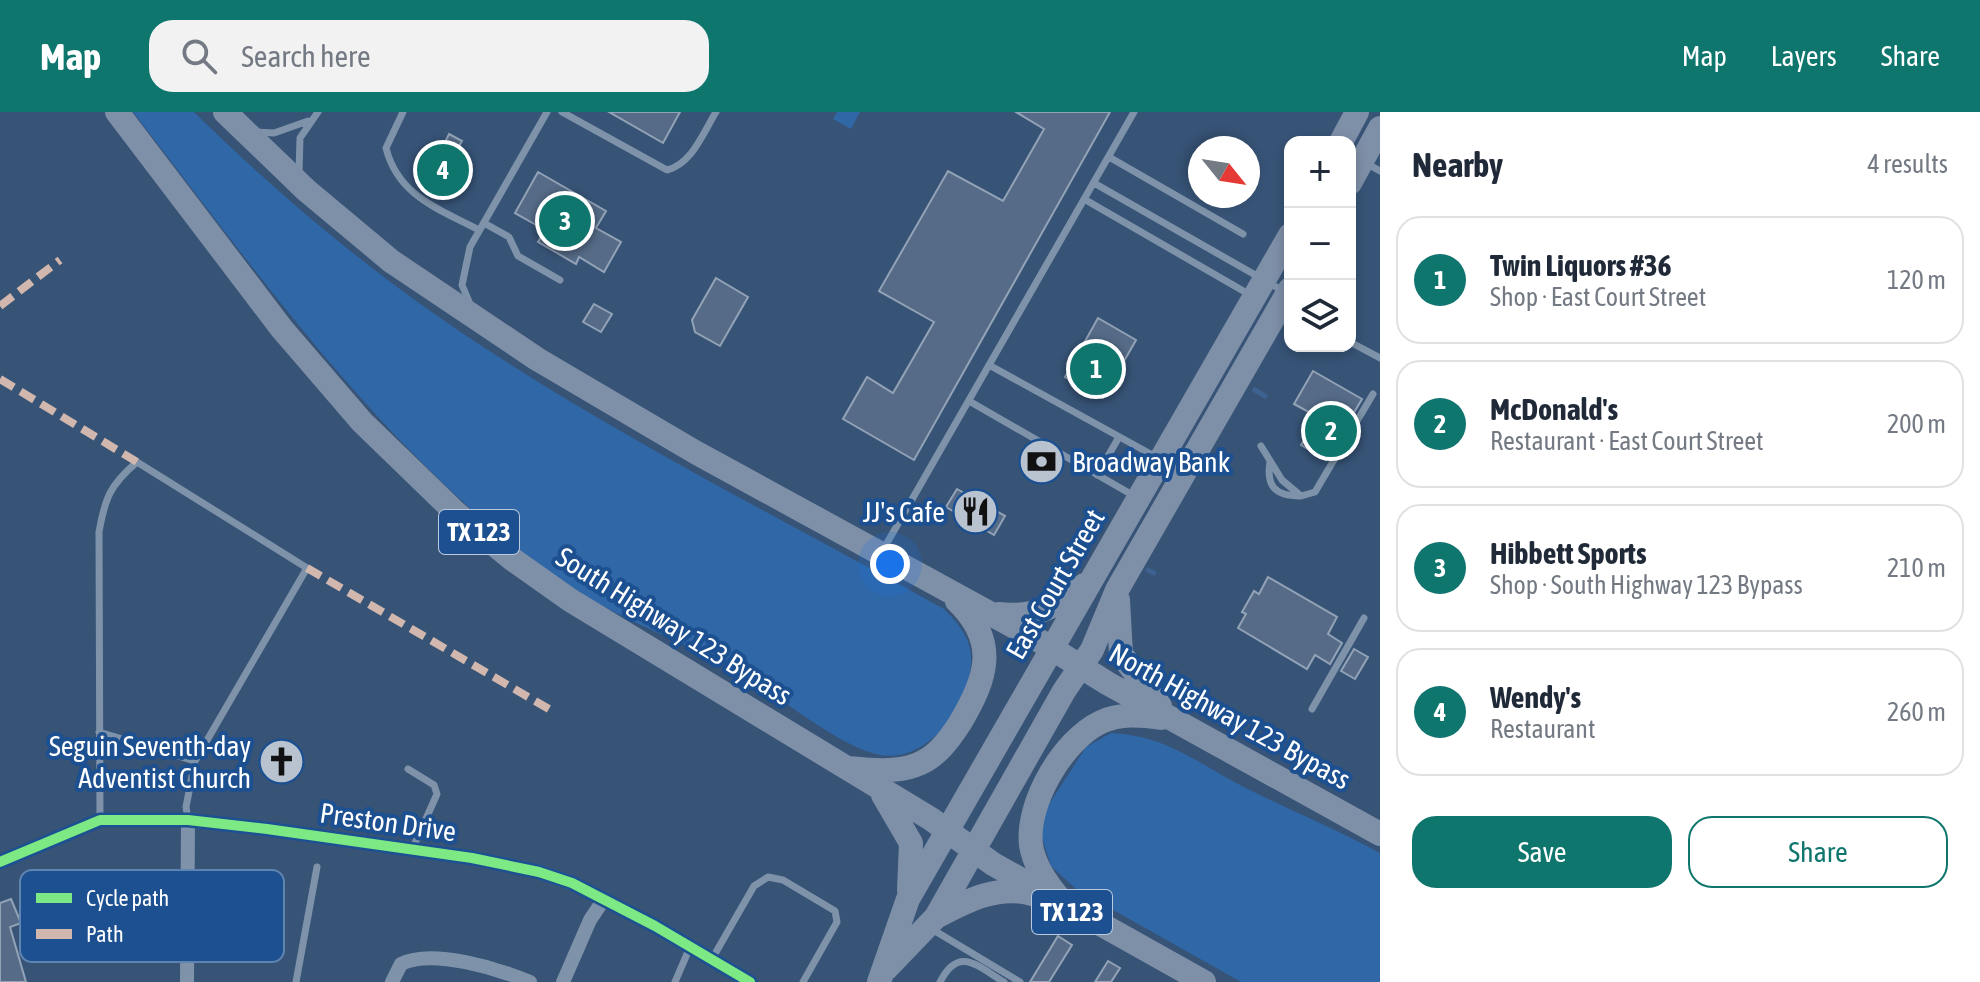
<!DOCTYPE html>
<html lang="en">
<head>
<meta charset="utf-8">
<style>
  :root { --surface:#fff; --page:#f2f2f3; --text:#1f2937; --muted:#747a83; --line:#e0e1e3; --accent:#0f766e }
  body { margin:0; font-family:"Asap Condensed",sans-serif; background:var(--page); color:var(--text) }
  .controls { position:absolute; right:24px; top:24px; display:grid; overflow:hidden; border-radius:16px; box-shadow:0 4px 12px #0003 }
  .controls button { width:72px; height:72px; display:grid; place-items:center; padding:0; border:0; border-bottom:2px solid var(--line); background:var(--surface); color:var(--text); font:40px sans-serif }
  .compass { position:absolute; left:1188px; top:24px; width:72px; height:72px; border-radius:50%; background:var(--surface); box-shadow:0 4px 12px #0003; rotate:120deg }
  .you { position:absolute; left:890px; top:452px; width:28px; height:28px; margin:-20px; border:6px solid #fff; border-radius:50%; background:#1a73e8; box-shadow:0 0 0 12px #1a73e833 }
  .badge { display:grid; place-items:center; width:52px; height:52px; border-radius:50%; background:var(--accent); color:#fff; font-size:26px; font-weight:700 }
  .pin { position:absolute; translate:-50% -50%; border:4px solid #fff; box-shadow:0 2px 8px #0006 }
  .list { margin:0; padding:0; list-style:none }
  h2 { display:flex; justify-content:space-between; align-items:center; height:104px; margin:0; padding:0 32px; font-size:34px }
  h2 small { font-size:26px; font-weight:400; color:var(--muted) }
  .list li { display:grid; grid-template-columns:52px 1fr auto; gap:24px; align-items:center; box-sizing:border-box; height:128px; margin:0 16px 16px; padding:0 16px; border:2px solid var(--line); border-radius:24px }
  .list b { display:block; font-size:30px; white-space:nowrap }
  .list p { margin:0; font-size:26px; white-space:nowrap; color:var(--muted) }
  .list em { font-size:26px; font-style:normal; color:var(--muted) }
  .actions { display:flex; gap:16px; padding:24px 32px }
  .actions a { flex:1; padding:18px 0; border:2px solid var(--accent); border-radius:24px; text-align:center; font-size:28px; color:var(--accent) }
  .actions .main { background:var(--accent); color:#fff }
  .icon { flex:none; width:44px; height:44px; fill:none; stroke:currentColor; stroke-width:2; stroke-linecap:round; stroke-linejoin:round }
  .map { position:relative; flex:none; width:1380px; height:870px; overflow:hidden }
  header { display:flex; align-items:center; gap:48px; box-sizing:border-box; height:112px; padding:0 40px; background:var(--accent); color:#fff }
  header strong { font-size:38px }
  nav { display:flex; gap:44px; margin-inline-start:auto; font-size:28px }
  .search { width:560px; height:72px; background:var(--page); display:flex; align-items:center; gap:20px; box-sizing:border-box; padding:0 28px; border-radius:24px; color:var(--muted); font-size:30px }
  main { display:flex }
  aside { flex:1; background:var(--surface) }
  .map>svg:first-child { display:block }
  .green { fill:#3067a6 }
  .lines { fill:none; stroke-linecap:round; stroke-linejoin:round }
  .stream { stroke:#3d628f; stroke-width:5 }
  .building { fill:#556b87; stroke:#93a3b7; stroke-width:2 }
  .service { stroke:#7e93a9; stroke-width:7 }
  .minor { stroke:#7e93a9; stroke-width:14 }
  .primary { stroke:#7e8fa8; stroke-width:24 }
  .quiet { stroke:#d1b7ad; stroke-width:8; stroke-dasharray:16 8; stroke-linecap:butt }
  .cycleway-casing { stroke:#1c5091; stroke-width:15 }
  .cycleway { stroke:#7ce984; stroke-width:10 }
  .labels { text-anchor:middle; stroke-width:8; stroke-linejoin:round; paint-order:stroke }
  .shield { fill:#1c5091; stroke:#bbcade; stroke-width:2 }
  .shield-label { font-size:26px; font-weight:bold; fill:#fff }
  .poi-label { font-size:28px; fill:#fff; stroke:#1c5091; text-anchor:end }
  .street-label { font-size:28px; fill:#fff; stroke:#1c5091 }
  .key { fill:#1c5091; stroke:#6084b2; stroke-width:2 }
  .key-label { font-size:22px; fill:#fff }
</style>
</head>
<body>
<header>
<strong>Map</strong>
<div class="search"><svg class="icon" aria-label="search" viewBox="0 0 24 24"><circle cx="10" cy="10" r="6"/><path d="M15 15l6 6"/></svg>Search here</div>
<nav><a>Map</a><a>Layers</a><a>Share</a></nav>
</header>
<main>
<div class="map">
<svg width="1380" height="870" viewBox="0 0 1380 870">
  <rect width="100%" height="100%" fill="#375376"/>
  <!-- green -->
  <path class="green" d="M133,0h61c93,91 187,169 297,240 145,94 302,173 453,257 13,13 26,28 27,46 3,45 -41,109 -91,100 -41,-7 -111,-67 -151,-89 -49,-25 -101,-44 -148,-72 -48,-28 -92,-68 -133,-106 -120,-113 -214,-246 -315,-376z
    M837,0h23l-9,17 -18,-10z
    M1111,621c60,3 89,33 141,58 42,21 86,39 128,62v129h-139l-165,-93 -25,-23 -10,-31 5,-26 40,-62z"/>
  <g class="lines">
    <!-- stream -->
    <path class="stream" d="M1255,278l10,6
      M1148,458l6,3"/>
  </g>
  <!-- building -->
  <path class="building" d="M609,0h71l-17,31z
    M1016,0h94l-196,348 -71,-41 24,-42 26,16 41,-71 -55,-31 69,-120 55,30 41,-72z
    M449,22l13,7 -4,7 9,6 -23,45 -21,-12z
    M538,60l68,39 -10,17 25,14 -17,30 -25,-15 -3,7 -38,-22 7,-12 -30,-17z
    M716,166l32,19 -28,49 -25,-14 -3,-12z
    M594,192l18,10 -11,18 -18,-10z
    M1098,206l38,22 -33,58 -38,-21z
    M1313,259l49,28 -36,61 -25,-15 17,-28 -24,-13z
    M957,377l48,27 -11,19 -48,-28z
    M1268,465l69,40 -9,17 14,9 -12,21 -15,-9 -8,14 -69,-41 8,-14 -4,-2 12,-21 5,3z
    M1354,537l14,8 -13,22 -14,-8z
    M11,787l10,24 -11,4 16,55h-26v-79z
    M1058,824l14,9 -23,37h-19z
    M1108,849l12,7 -9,14h-16z"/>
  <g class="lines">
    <!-- service -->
    <path class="service" d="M403,0l-17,36c12,48 53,61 93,82
      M562,0l105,58c25,-6 36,-37 49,-58
      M255,20l19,1 34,-12
      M1109,45l134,77
      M1364,50l16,9
      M299,61l1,-35 18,-26
      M1094,71l191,109
      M1084,87l168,97
      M484,111l25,14 9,19 42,24
      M470,192l-8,-19 8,-38 77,-135
      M1350,230l30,16
      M989,253l167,92
      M969,289l167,96
      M1261,334l21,34 19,16 14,-4 58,-98
      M1270,350c-4,24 5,34 30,34
      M1097,363l22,-38
      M883,438l251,-438
      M1312,597l52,-91
      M99,620l96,29
      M408,657l26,16 3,9 -25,56
      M100,707l-1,-287c6,-34 11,-47 38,-70l170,106 -112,193 -9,46 2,13
      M930,816l90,54
      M712,847l42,-73 14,-9 15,3 52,31 2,11 -34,60
      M296,870l21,-115
      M675,870l15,-35
      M940,870c19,-37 37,-16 64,0"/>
    <!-- minor -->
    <path class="minor" d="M0,750l100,-42h88l79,9 205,29 67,14 33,11 83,43 95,56
      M187,870l1,-162
      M392,870l9,-18c31,-16 98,5 129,18
      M563,870l27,-62 14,-21"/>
    <!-- primary -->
    <path class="primary" d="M117,0l165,217 80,93 94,91 56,46 58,41 361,219 62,45 211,118
      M225,0l81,78 85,71 146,98 158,93 340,186 72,45 273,151
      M1341,30l16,-30
      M1350,71l30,-55
      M1118,488l3,54 39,52
      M998,502c36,4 58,-6 86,-29
      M848,656c21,2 47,5 68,-3 20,-7 33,-25 44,-42 27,-45 39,-81 -3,-122
      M883,683l28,48 -2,47
      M1060,787c-13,-15 -26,-34 -29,-54 -5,-42 32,-105 70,-123 19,-9 40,-7 60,-4
      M936,805c30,-16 64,-34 99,-22
      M886,857l50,-52 128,-226 28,-41 25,-60 173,-301
      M879,870l29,-83 382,-664"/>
    <!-- quiet -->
    <path class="quiet" d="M0,194l60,-46
      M0,267l137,83
      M307,456l247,144"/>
    <defs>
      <path id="cycleway" d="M0,750l100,-42h88l79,9 205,29 67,14 33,11 83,43 95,56"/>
    </defs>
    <!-- cycleway casing -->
    <use href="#cycleway" class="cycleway-casing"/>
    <!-- cycleway -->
    <use href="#cycleway" class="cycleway"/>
  </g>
  <!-- icons -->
  <defs>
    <symbol id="bank-disc" viewBox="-11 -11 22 22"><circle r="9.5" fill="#b9c3cf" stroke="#1c5091"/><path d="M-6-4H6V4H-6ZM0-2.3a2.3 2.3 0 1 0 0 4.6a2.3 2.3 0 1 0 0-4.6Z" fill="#111"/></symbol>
    <symbol id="restaurant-disc" viewBox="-11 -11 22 22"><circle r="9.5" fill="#b9c3cf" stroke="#1c5091"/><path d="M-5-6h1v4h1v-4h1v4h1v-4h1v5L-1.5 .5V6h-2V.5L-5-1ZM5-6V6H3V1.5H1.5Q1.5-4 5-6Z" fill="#111"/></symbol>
    <symbol id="church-disc" viewBox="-11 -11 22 22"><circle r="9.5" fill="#b9c3cf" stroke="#1c5091"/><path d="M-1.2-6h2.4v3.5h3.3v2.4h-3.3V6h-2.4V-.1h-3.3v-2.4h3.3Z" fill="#111"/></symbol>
  </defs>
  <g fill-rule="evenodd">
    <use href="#bank-disc" x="1016" y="324" width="51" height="51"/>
    <use href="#restaurant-disc" x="950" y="374" width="51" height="51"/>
    <use href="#church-disc" x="256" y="624" width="51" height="51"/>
  </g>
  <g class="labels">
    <!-- shield labels -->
    <g class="shield">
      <rect x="439" y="398" width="80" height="44" rx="6"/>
      <rect x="1032" y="778" width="80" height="44" rx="6"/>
    </g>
    <g class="shield-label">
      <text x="479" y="429">TX 123</text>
      <text x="1072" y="809">TX 123</text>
    </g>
    <!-- poi labels -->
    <g class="poi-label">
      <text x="1072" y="360" text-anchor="start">Broadway Bank</text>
      <text x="945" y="410">JJ's Cafe</text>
      <text x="251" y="644">Seguin Seventh-day<tspan x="251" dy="32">Adventist Church</tspan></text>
    </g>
    <!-- street labels -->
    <g class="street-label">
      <text transform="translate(1055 472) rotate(-60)" y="10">East Court Street</text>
      <text transform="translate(674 514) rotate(32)" y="10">South Highway 123 Bypass</text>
      <text transform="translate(1230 604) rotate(29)" y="10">North Highway 123 Bypass</text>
      <text transform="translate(388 710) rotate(8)" y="10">Preston Drive</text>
    </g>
  </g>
  <!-- legend -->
  <rect x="20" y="758" width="264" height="92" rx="12" class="key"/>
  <rect x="36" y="781" width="36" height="10" fill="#7ce984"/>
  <rect x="36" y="817" width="36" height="10" fill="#d1b7ad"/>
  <g class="key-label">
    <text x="86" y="794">Cycle path</text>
    <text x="86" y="830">Path</text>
  </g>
</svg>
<div class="controls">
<button>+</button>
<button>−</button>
<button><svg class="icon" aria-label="layers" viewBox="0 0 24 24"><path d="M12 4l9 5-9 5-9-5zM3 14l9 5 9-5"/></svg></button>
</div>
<svg class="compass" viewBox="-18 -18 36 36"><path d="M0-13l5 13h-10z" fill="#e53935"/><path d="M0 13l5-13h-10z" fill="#747a83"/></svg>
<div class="you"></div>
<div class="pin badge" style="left:1096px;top:257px">1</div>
<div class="pin badge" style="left:1331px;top:319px">2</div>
<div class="pin badge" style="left:565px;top:109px">3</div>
<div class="pin badge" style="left:443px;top:58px">4</div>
</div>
<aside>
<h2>Nearby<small>4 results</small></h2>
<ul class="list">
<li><span class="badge">1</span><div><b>Twin Liquors #36</b><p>Shop · East Court Street</p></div><em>120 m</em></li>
<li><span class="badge">2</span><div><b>McDonald's</b><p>Restaurant · East Court Street</p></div><em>200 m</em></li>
<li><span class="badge">3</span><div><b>Hibbett Sports</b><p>Shop · South Highway 123 Bypass</p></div><em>210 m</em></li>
<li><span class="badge">4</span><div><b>Wendy's</b><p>Restaurant</p></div><em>260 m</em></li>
</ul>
<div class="actions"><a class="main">Save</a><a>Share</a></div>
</aside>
</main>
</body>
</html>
